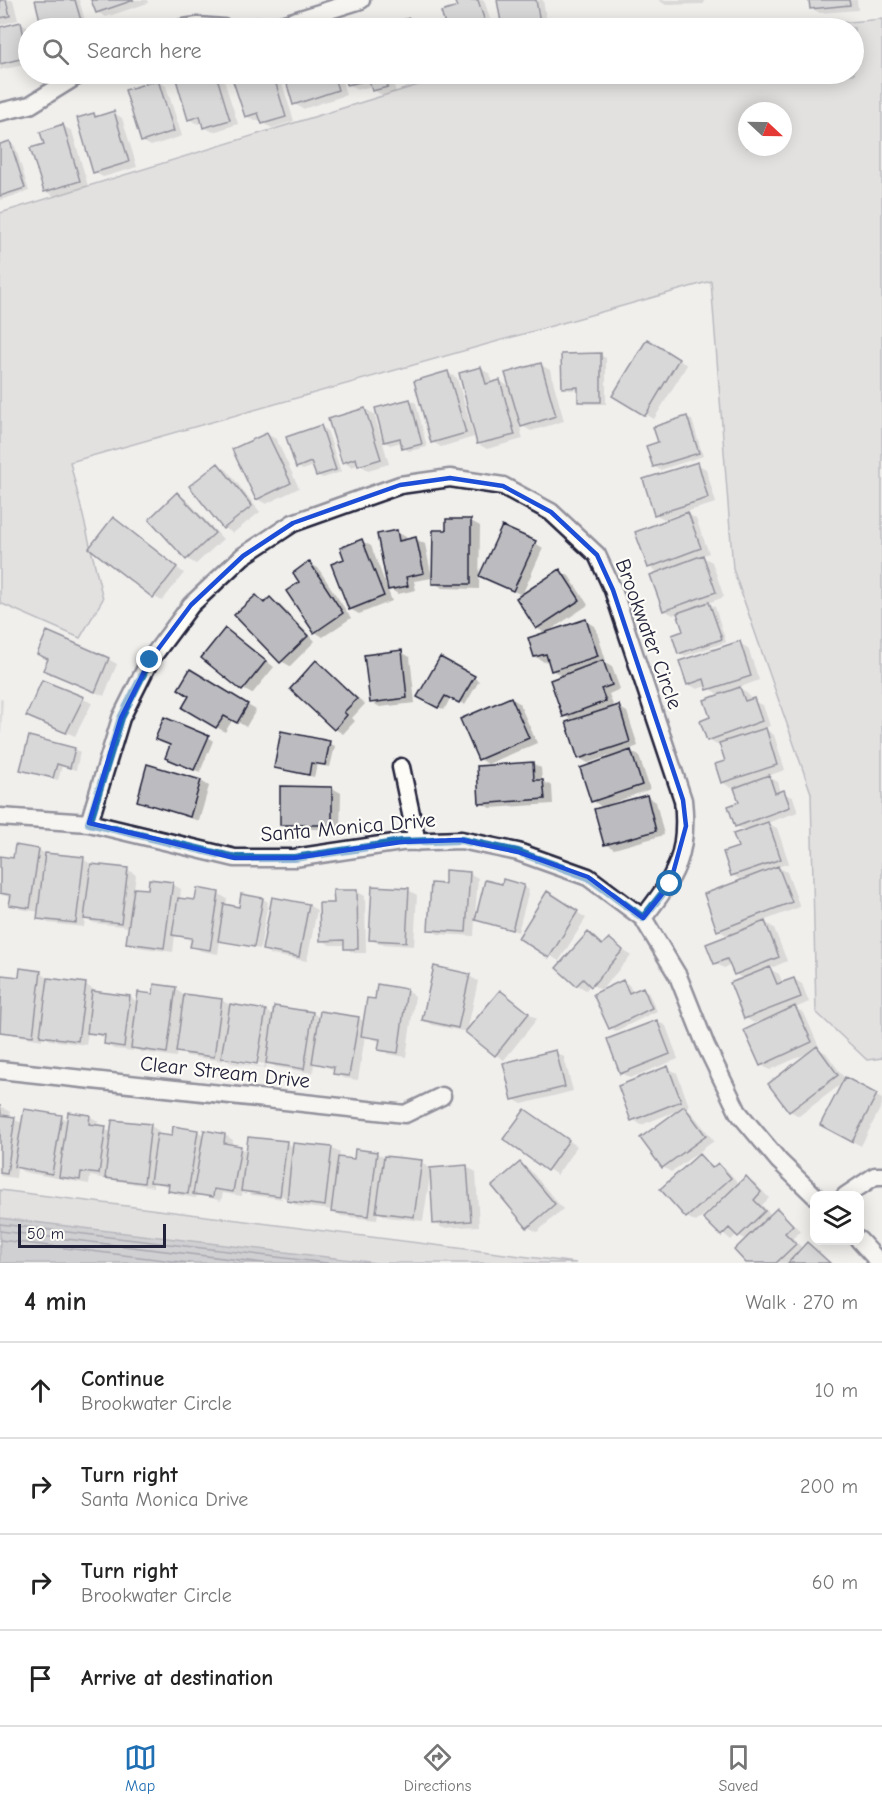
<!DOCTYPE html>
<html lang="en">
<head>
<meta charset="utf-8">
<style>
  :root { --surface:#fff; --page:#f6f6f6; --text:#222; --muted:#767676; --line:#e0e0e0; --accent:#1f6fb2 }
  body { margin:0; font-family:"Comic Neue",sans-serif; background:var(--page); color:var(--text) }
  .controls { position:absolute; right:18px; bottom:18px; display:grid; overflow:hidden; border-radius:12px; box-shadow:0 3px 15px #0003 }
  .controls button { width:54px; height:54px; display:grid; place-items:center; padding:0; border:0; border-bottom:2px solid var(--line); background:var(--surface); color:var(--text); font:30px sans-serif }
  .compass { position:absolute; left:738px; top:102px; width:54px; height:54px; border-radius:50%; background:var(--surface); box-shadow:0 3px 15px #0003; rotate:112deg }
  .scale { position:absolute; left:18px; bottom:15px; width:148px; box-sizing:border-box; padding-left:6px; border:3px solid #22223b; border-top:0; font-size:16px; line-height:21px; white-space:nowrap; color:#22223b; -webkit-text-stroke:4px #fdfcf7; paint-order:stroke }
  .stop { position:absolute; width:18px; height:18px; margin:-14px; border:4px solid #1f6fb2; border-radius:50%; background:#fff }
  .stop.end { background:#1f6fb2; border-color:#fff; box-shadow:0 2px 6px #0008 }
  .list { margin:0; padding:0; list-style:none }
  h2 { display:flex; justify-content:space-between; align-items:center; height:78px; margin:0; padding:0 24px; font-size:26px }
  h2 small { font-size:20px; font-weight:400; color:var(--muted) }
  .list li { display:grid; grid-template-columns:39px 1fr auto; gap:18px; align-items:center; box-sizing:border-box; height:96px; padding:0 24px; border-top:2px solid var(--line) }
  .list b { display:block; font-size:22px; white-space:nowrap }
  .list p { margin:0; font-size:20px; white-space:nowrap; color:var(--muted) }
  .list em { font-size:20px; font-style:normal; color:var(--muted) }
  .icon { flex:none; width:33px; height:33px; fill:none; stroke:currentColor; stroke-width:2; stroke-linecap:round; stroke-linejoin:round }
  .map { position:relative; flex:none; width:882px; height:1263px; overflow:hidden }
  .search { position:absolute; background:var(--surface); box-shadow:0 3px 15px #0003; left:18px; right:18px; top:18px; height:66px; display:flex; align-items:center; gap:15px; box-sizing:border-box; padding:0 21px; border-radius:33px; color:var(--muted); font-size:22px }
  .sheet { height:462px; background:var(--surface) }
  nav { display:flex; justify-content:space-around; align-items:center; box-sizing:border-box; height:84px; border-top:2px solid var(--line); background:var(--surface); font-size:16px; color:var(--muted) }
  nav a { display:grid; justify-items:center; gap:3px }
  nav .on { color:var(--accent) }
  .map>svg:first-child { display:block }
  .green { fill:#d2d1d1; stroke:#7a7a86; stroke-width:1.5; fill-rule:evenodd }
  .water { fill:#a9a9b0; stroke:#737381; stroke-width:1.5 }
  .shadow { fill:#0003; fill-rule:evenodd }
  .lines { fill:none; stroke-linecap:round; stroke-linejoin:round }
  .shore { stroke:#58586a; stroke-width:1.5 }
  .building { fill:#bcbcc0; stroke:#22223b; stroke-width:1.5 }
  .minor-casing { stroke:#22223b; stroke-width:21 }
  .minor { stroke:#fdfcf7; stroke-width:16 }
  .route { stroke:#1f6fb2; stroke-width:8 }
  .marked { fill:none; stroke:#1d4ed8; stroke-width:4.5; stroke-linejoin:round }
  .labels { text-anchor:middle; stroke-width:4.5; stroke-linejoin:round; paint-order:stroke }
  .street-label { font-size:21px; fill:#22223b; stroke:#fdfcf7 }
</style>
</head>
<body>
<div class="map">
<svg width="882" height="1263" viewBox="0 0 882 1263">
  <rect width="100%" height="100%" fill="#f0efec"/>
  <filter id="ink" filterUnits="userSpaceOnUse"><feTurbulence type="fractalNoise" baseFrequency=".0167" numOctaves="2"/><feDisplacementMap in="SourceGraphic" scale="12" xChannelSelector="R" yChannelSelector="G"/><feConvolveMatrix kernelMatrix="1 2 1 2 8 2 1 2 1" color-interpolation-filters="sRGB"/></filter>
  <g filter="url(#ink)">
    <!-- green -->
    <path class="green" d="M882,19v1039l-15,2 -51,-48 -5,-219 -78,-224 -22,-288 -641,181 33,137 -23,39 -80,-35v-390l454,-139h400v-46h-71zM747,111h36v36h-36z
      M0,1190l576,73h-576z"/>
    <!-- water -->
    <path class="water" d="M0,1218l377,45h-377z"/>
    <!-- shadow -->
    <path class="shadow" d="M0,0h13l5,20 -18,5z
      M37,0h42l8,27 -24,1 -1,-6 -14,4 -5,-3z
      M93,0h54l1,3 -42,14 -9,-5z
      M456,0h28l9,28h-45l-5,-15 16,-5z
      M499,0h44l5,28h-15l-1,-2 -29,2z
      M658,0h46v4l-38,1z
      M811,0h46l1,10 -38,3 -9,-5z
      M409,20l6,3 2,5h-26l-1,-2z
      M21,24l8,4 -1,36 -28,6v-41z
      M188,74h34l16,50 -25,8 -9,-5 -1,-5 -5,2 -9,-5 -12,-42z
      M241,74h38l15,47 -22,7 -9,-5 -1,-4 -7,2 -9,-5 -13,-40z
      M285,74h55l6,21 -43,14 -8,-5z
      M346,74h45l5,18 -14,3 -9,-5 -1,-4 -15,4 -8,-6z
      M405,74h17l-12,3z
      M158,81l8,5 16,50 -31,10 -9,-5z
      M114,113l8,5 15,49 -34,10 -9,-5v-58l5,3z
      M63,126l9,5 16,55 -34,10 -9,-5 1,-46z
      M10,143l5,3 14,45 -29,9v-54z
      M647,341l40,24 -33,54 -40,-24z
      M600,355l6,3v46h-21l-5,-3v-11h-11l-6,-3z
      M541,365l9,5 14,51 -33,10 -12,-7 4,15 -36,10 -9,-5 3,-75 9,5 2,10 8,-3 11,7z
      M448,373l9,5 17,59 -33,10 -8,-5z
      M410,400l6,3 11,44 -18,4 -5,-3 -2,-6 -12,3 -8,-5 7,24 -21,6 -9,-6 -7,3 -9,-5 22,-53 9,5 7,23z
      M687,417l5,3 11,36 -43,14 -6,-4 6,-23z
      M321,427l6,3 14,42 -18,6 -6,-3 -3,-9 -11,4 -6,-3z
      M267,434l9,5 23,49 -33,16 -9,-5z
      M697,464l9,5 10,34 -31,9 11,7 13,34 -8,3 11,6 12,35 -16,6 7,4 11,35 -41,14 -6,-3 6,-21 -7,-19 -5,2 -9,-5 -4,-37 -11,-6 31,-50 -1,-3 -15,5 -9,-5z
      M218,465l9,5 33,42 -27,21 -9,-5z
      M178,494l8,5 37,40 -27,25 -9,-5 -36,-40z
      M113,519l71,54 -22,28 -9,-5z
      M471,521l9,5 -1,63 -36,-1 -9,-5 14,-51z
      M397,532l9,5 1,4 9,-2 9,5 7,34 -18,3 2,9 -18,4 -8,-5z
      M362,541l9,5 21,55 -33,13 -9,-5 -4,-49z
      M535,543l8,5 -21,47 -33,-15z
      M309,563l9,5 33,50 -28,19 -8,-5 -14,-50z
      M560,571l9,5 19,29 -42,28 40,-12 9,5 11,35 -3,1 9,5 8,22 -11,5 5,14 5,-1 8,5 11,34 -10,4 11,6 11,33 -48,18 -9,-6 15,-45 -20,7 -9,-5 -5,-37 -10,-5v-39l-12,-7 -3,-10 -5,2 -9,-6 11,-22 -9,-6z
      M256,596l10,7 4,-4 9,5 36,37 -25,25 -9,-5z
      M234,635l40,32 -22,27 -9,-5z
      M739,643l9,5 11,32 -21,8 10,6 3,7 12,4 7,21 -6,2 10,7 11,35 -18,6 11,6 3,11 12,4 5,15 -31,11 10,5 12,35 -11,4 9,5 13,35 -37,14 11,7 13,33 -18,8 10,5 4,10 11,-5 8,5 7,18 -14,6 9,5 15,34 -2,1 9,5 19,26 37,20v6l-21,41 -39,-21 22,-43 -45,34 -9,-5 -20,-27 42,-33 -42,19 -9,-5 3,-45 -10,3 -8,-5 -2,-39 -9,-5 -4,-9 -7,3 -9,-5 15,-26 -12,-7 25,-49 -11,-6 13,-44 -9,-5 5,-23 -6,-17 -4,2 -9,-6 5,-20 -6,-18 -4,1 -9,-5 12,-44 -13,-10 -10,3 -9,-5z
      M401,652l9,5 5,46 -35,4 -9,-5z
      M108,659l9,5 -13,32 -50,-22z
      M441,659l38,22 -14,24 -14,-8 -7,13 -25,-14z
      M316,662l49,42 -13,14 3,3 -12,13 -8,-5z
      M190,671l66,39 -10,17 -13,-8 -8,13 -41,-24 7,-12z
      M0,698l3,2 -2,35h-1z
      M511,698l8,5 18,40 -49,21 -8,-5 -18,-39z
      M83,699l9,4 -17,33 -47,-20z
      M208,737l5,4 -13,31 -28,-11z
      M329,743l6,3 -5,21 -13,-2 -3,12 -38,-10z
      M75,749l5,3 -4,18 -14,-4 -4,14 -37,-11z
      M532,763l9,5 1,13 10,5 1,18 -63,4 -9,-5z
      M201,781l8,5 -10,35 -61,-20z
      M281,788h51l9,5 -1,36h-50l-9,-5z
      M647,796l9,6 8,33 -50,14 -9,-5z
      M39,850l8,5 36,4 9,6 35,4 9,6 -2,14 15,2 23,-7 9,5 -1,10 17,3 22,-8 8,5 -1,7 14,2 2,-12 21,3 5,3 -8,47 -40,-8 -2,13 -17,-3 -9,-5 1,-5 -18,-6 -2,17 -36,-5 -9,-5 2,-15 -36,-4 -9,-5 -1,9 -36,-4 -9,-5 1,-6 -20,-3 -9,-5 1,-6 -12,-4v-34h15z
      M469,873l9,5 -3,38 28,-30h20l6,4 -11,42 -43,-14 -1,18 -36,-2 -9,-5 17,-43z
      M408,890l9,5 -3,51 -35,-2 -8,-5z
      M356,891l9,5 1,57h-12l-9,-5v-3h-15l-8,-5 13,-36z
      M547,893l39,25 -27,43 -39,-24z
      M308,905l9,5 -10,51 -35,-6 -9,-6z
      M588,934l16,12 5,-7 22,17 -30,34 -10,-6 -5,6 -9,-5z
      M41,973l8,6 37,6 8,5v3l36,4 8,5 38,-14 8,8 37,4 9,5 36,6 8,5 39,-3 7,5h38l7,4 11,-21 31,-11 8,6 -9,61 -18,-3 -8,-5 1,-7 -16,-6 -7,44 -15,-2 -8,-5v-3l-21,-7 -1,10 -37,-6 -9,-5 -1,6 -35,-5 -8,-5v3l-36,-5 -10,-5 -1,6 -35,-5 -8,-4v3l-19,-2 -9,-5 1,-6 -18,-6 -2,13 -36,-5 -8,-5v5l-42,-8 4,-55 16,2zM230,1058l35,6 -1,3 -34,-6z
      M469,976l9,5 -11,51 -34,-7 -9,-5z
      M623,981l6,4 4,8 10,-5 5,4 9,19 -41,20 -6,-3z
      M500,992l37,27 -33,41 -8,-5z
      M657,1021l9,5 12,33 -48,19 -9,-5z
      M555,1052l9,5 9,34 -51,13 -9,-5z
      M668,1068l9,5 12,33 -5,2 8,5 22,28 -43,31 -8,-5 16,-57 -38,15 -8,-6z
      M0,1106l10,6 -1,6 14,5 2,-12 37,6 6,4 21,-5 9,5 -1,6 15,5 39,-6 8,5v4l14,3 24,-7 8,5 20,-1 8,5 -1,6 16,5 38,-8 8,4 37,1 9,5 -1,6 16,2 21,-8 9,5 36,4 9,7 37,-2 9,5 3,54 -36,2 -9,-5 -3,-53 -8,51 -36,-4 -9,-5 -1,8 -36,-4 -8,-6 -36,-4 -22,-15 -2,2 10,6 -31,-4 -9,-5 -1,6 -19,-3 -2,8 -24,-7 -1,4 -18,-3 -8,-5v-3l-17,-5v5l-63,-11 -1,8 -65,-12 -7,-4 -1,10 -16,-2z
      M526,1111l51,35 -20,29 -52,-36z
      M699,1156l16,12 3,-3 9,5 13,15 6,-7 9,5 14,15 -7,7 9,10 6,-5 24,21 -8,7 10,11 5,-5 23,19h-83l-2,-23 -9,-6 -6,6 -26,-22 13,-12 -2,-2 -20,18 -9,-5 -25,-28z
      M520,1164l9,5 34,40 -26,23 -9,-5z"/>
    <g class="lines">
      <!-- shore -->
      <path class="shore" d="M0,1224l327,39
        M0,1231l264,32
        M0,1240l189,23"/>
    </g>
    <!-- building -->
    <path class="building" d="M0,0h6l4,16 -10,2z
      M35,0h40l7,24 -20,4 -3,-9 -18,5z
      M91,0h43l-38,13z
      M454,0h24l9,28h-41l-5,-16 16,-5z
      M497,0h39l5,28h-10l-1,-7 -17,3 1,4h-12z
      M809,0h40l1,5 -40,4z
      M409,18l4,10h-24l-1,-3z
      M21,22l7,35 -28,7v-37z
      M183,74h33l14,46 -27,8 -3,-12 -12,4 -13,-44z
      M236,74h37l13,43 -24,7 -4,-11 -13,4 -14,-42z
      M284,74h49l5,16 -45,15z
      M344,74h41l3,13 -16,4 -3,-11 -22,5z
      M158,80l16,51 -33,11 -16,-52z
      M114,111l15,51 -36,11 -16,-55 17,-5 1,4z
      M63,124l17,57 -36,11 -14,-44 14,-4 -4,-12z
      M10,141l15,47 -25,8v-52z
      M647,339l32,20 -34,57 -33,-20z
      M601,353v49h-23v-15l-16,1 -1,-34z
      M541,363l15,53 -35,11 -16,-54z
      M481,367l5,17 14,-4 15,55 -38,9 -18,-71z
      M448,371l18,62 -35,10 -17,-62z
      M410,399l12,45 -20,5 -2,-11 -16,4 -9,-34z
      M365,408l16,51 -23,7 -2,-8 -14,5 -14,-44z
      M687,416l12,37 -46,14 -7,-21 12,-4 -5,-15z
      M321,425l15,45 -20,6 -5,-14 -15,6 -10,-31z
      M267,433l24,50 -35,17 -24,-51z
      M698,462l10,36 -54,17 -11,-36z
      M218,463l34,43 -29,23 -34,-43z
      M177,492l38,41 -29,27 -37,-41z
      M688,512l13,36 -53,20 -13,-36z
      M113,517l64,50 -24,31 -64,-50z
      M446,519h25v65h-39l1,-54h13z
      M502,526l34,15 -23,50 -34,-15z
      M397,530l2,11 17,-4 8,36 -18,4 2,9 -20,4 -11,-56z
      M362,539l22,57 -35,14 -18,-46 13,-5 -4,-11z
      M703,555l13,37 -53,19 -13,-36z
      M309,561l34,52 -29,20 -28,-42 13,-9 -6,-9z
      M560,569l20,31 -44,29 -20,-31z
      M256,595l8,8 6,-6 38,39 -28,27 -46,-48z
      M709,602l13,37 -44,15 -6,-19 11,-4 -6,-18z
      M586,619l12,37 -47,15 -5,-17 -12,3 -6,-19z
      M225,628l41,33 -24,30 -41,-33z
      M47,631l62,27 -14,34 -52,-22 5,-11 -11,-5z
      M740,641l11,35 -44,14 -3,-11 -17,6 -8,-24z
      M402,650l5,48 -37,5 -6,-48z
      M440,657l35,19 -16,27 -14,-7 -7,12 -21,-11z
      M316,660l41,39 -13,13 3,3 -13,15 -44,-41z
      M603,660l9,25 -11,4 5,12 -43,16 -13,-37z
      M190,669l58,35 -11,19 -13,-7 -8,12 -34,-20 7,-12 -11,-7z
      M42,680l42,17 -18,36 -40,-17z
      M740,687l5,14 9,-3 8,23 -55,20 -7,-20 10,-4 -6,-17z
      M511,697l18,41 -51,22 -18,-41z
      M619,705l11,37 -52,17 -12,-37z
      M164,717l45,19 -15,34 -29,-12 5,-13 -15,-6z
      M766,728l11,37 -56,18 -6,-19 10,-3 -6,-18z
      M281,731l49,10 -5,24 -14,-2 -2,12 -35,-7z
      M29,736l46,12 -5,20 -13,-4 -4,14 -33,-8z
      M631,750l11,35 -51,17 -11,-34z
      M533,762l1,18h9l2,19 -66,5 -2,-38z
      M147,764l54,16 -11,37 -53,-16z
      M769,775l6,18 9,-3 6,17 -55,20 -7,-21 11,-4 -5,-14z
      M280,786l52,1v38h-52z
      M647,795l9,36 -52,14 -10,-36z
      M768,822l13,37 -50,17 -8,-24 15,-5 -5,-13z
      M15,845l24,4 -9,59 -21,-3 2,-10 -11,-2v-37l13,2z
      M45,853l39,4 -8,66 -39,-4z
      M91,864l37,4 -7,55 -37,-4z
      M778,866l14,36 -75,29 -13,-37z
      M445,870l25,2 -4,60 -38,-2 3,-47 14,1z
      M149,879l24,3 -9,66 -38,-5 8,-55 14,1z
      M503,879l21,6 -12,45 -37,-10 10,-40 17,4z
      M372,886l37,2 -3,54 -37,-2z
      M197,888l22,4 -9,58 -20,-3 2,-9 -20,-3 6,-37 17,2z
      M333,890h24l1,59h-14v-9l-24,1 -1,-38h15z
      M547,891l31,20 -29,47 -31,-20z
      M241,894l22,4 -9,49 -36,-6 6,-37 15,3z
      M272,897l37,7 -10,53 -37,-7z
      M765,921l14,36 -45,18 -7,-16 -13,5 -8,-20z
      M588,932l14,13 7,-7 14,12 -32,37 -8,-8 -7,7 -20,-18z
      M434,966l36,8 -12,54 -36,-8z
      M770,967l7,17 17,-6 7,19 -57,22 -14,-36z
      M20,968l21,3 -8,65 -33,-4 2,-57 17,2z
      M48,978l38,5 -8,58 -38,-5z
      M623,980l6,13 14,-6 9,21 -43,21 -16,-35z
      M154,984l22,3 -9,66 -36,-5 7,-56 15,2z
      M377,984l30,5 -9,64 -20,-3 2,-11 -19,-3 6,-38 8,1z
      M500,990l29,23 -34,43 -30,-24z
      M92,991l38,5 -6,51 -20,-3 1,-9 -18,-2z
      M184,994l38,5 -8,58 -38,-5z
      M230,1004l36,6 -9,54 -36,-6z
      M274,1006l39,6 -9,57 -38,-6z
      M795,1006l17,36 -52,24 -16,-36z
      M320,1011l39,6 -10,59 -16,-2 1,-7 -22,-4z
      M657,1020l13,34 -50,20 -13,-35z
      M817,1046l21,29 -49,37 -21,-28z
      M556,1050l9,37 -53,13 -9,-37z
      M668,1066l13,35 -50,20 -13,-35z
      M845,1077l32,17 -25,48 -32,-17z
      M0,1105l1,10 14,2 -8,57 -7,-1z
      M684,1106l22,30 -44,32 -22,-30z
      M24,1109l38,6 -10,59 -38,-7z
      M525,1109l44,31 -22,31 -44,-32z
      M68,1112l22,3 -1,9 17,2 -7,48 -18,-2 -1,8 -21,-3z
      M112,1120l39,4 -7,59 -39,-5z
      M173,1126l25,4 -10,64 -20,-3 1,-7 -19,-2 7,-48 15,2z
      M204,1130l21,4 -1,9 17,3 -8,46 -19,-3 -1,8 -20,-3z
      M248,1137l39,4 -7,55 -39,-5z
      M293,1143l39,4 -7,59 -38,-5z
      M355,1149l22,3 -8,64 -38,-4 7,-55 16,2z
      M699,1154l13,14 6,-5 13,15 -45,40 -26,-29z
      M384,1156l38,4 -8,57 -38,-5z
      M520,1162l35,42 -28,24 -35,-42z
      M467,1165l4,56 -38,3 -3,-56z
      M746,1176l15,16 -7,8 11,11 -27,26 -9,-9 -8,8 -18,-18z
      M777,1208l16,17 -8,8 11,11 -20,19h-30l-12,-13z
      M807,1242l23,21h-42z"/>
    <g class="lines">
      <defs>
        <path id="minor" d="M183,28l15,-2 26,2
          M247,28l31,-2 83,-26
          M0,112l30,-7 50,-31
          M401,767l16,75
          M0,817l89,6 146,35h59l107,-16 60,-2 57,12 70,25 55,41 35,58 28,70 32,66 41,49 36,35
          M89,823l32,-105 29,-58 41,-55 52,-49 50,-33 107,-38 50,-7 53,8 48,26 46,43 16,35 70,210c6,55 -8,77 -40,118
          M0,1070l405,44 37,-18
          M845,1196l30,-20h7
          M859,1240l21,23"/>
      </defs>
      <!-- minor casing -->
      <use href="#minor" class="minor-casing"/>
      <!-- minor -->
      <use href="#minor" class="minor"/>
    </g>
  </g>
  <g class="lines" filter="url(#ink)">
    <!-- route -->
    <path class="route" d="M150,660l-29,58 -32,105 146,35h59l108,-16 59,-2 57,12 70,25 55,41 27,-34"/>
  </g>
  <!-- marked area -->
  <path d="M0 0H882V1263H0ZM450,478l53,8 48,26 46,43 16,35 70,210 3,26 -16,58 -27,34 -55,-41 -70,-25 -57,-12 -60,2 -107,16h-59l-146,-35 32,-105 29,-58 41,-55 52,-49 50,-33 107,-38z" fill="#f0efec" fill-opacity=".55" fill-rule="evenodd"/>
  <path class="marked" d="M450,478l53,8 48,26 46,43 16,35 70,210 3,26 -16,58 -27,34 -55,-41 -70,-25 -57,-12 -60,2 -107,16h-59l-146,-35 32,-105 29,-58 41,-55 52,-49 50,-33 107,-38z"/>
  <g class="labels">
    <!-- street labels -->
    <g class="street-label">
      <text transform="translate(649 634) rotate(70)" y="7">Brookwater Circle</text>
      <text transform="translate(348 827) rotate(-5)" y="7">Santa Monica Drive</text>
      <text transform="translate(225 1072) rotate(6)" y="7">Clear Stream Drive</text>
    </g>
  </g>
</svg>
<div class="controls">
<button><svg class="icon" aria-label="layers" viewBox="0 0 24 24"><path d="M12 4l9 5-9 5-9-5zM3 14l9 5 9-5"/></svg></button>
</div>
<svg class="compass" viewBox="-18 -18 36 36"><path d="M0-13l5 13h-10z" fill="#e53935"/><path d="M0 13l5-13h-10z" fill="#767676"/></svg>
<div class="scale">50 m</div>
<div class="stop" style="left:670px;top:884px"></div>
<div class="stop end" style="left:150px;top:660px"></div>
<div class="search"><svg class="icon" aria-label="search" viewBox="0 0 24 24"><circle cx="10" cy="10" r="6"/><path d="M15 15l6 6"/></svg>Search here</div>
</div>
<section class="sheet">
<h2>4 min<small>Walk · 270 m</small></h2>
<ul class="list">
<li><svg class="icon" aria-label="ahead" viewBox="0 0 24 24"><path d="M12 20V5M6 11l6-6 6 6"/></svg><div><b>Continue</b><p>Brookwater Circle</p></div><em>10 m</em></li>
<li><svg class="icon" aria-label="right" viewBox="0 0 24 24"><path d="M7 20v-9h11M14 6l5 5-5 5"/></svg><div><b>Turn right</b><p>Santa Monica Drive</p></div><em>200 m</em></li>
<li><svg class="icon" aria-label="right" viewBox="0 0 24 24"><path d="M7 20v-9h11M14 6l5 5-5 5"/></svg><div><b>Turn right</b><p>Brookwater Circle</p></div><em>60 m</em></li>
<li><svg class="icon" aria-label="arrive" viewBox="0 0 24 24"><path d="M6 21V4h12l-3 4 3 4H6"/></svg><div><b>Arrive at destination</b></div></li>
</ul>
</section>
<nav>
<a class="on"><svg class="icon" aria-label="map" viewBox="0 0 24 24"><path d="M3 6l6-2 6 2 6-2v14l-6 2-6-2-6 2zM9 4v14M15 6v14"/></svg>Map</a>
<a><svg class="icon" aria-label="directions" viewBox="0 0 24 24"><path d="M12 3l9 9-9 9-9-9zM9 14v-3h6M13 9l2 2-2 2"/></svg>Directions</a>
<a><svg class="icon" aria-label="saved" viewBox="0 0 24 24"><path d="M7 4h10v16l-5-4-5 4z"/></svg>Saved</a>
</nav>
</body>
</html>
